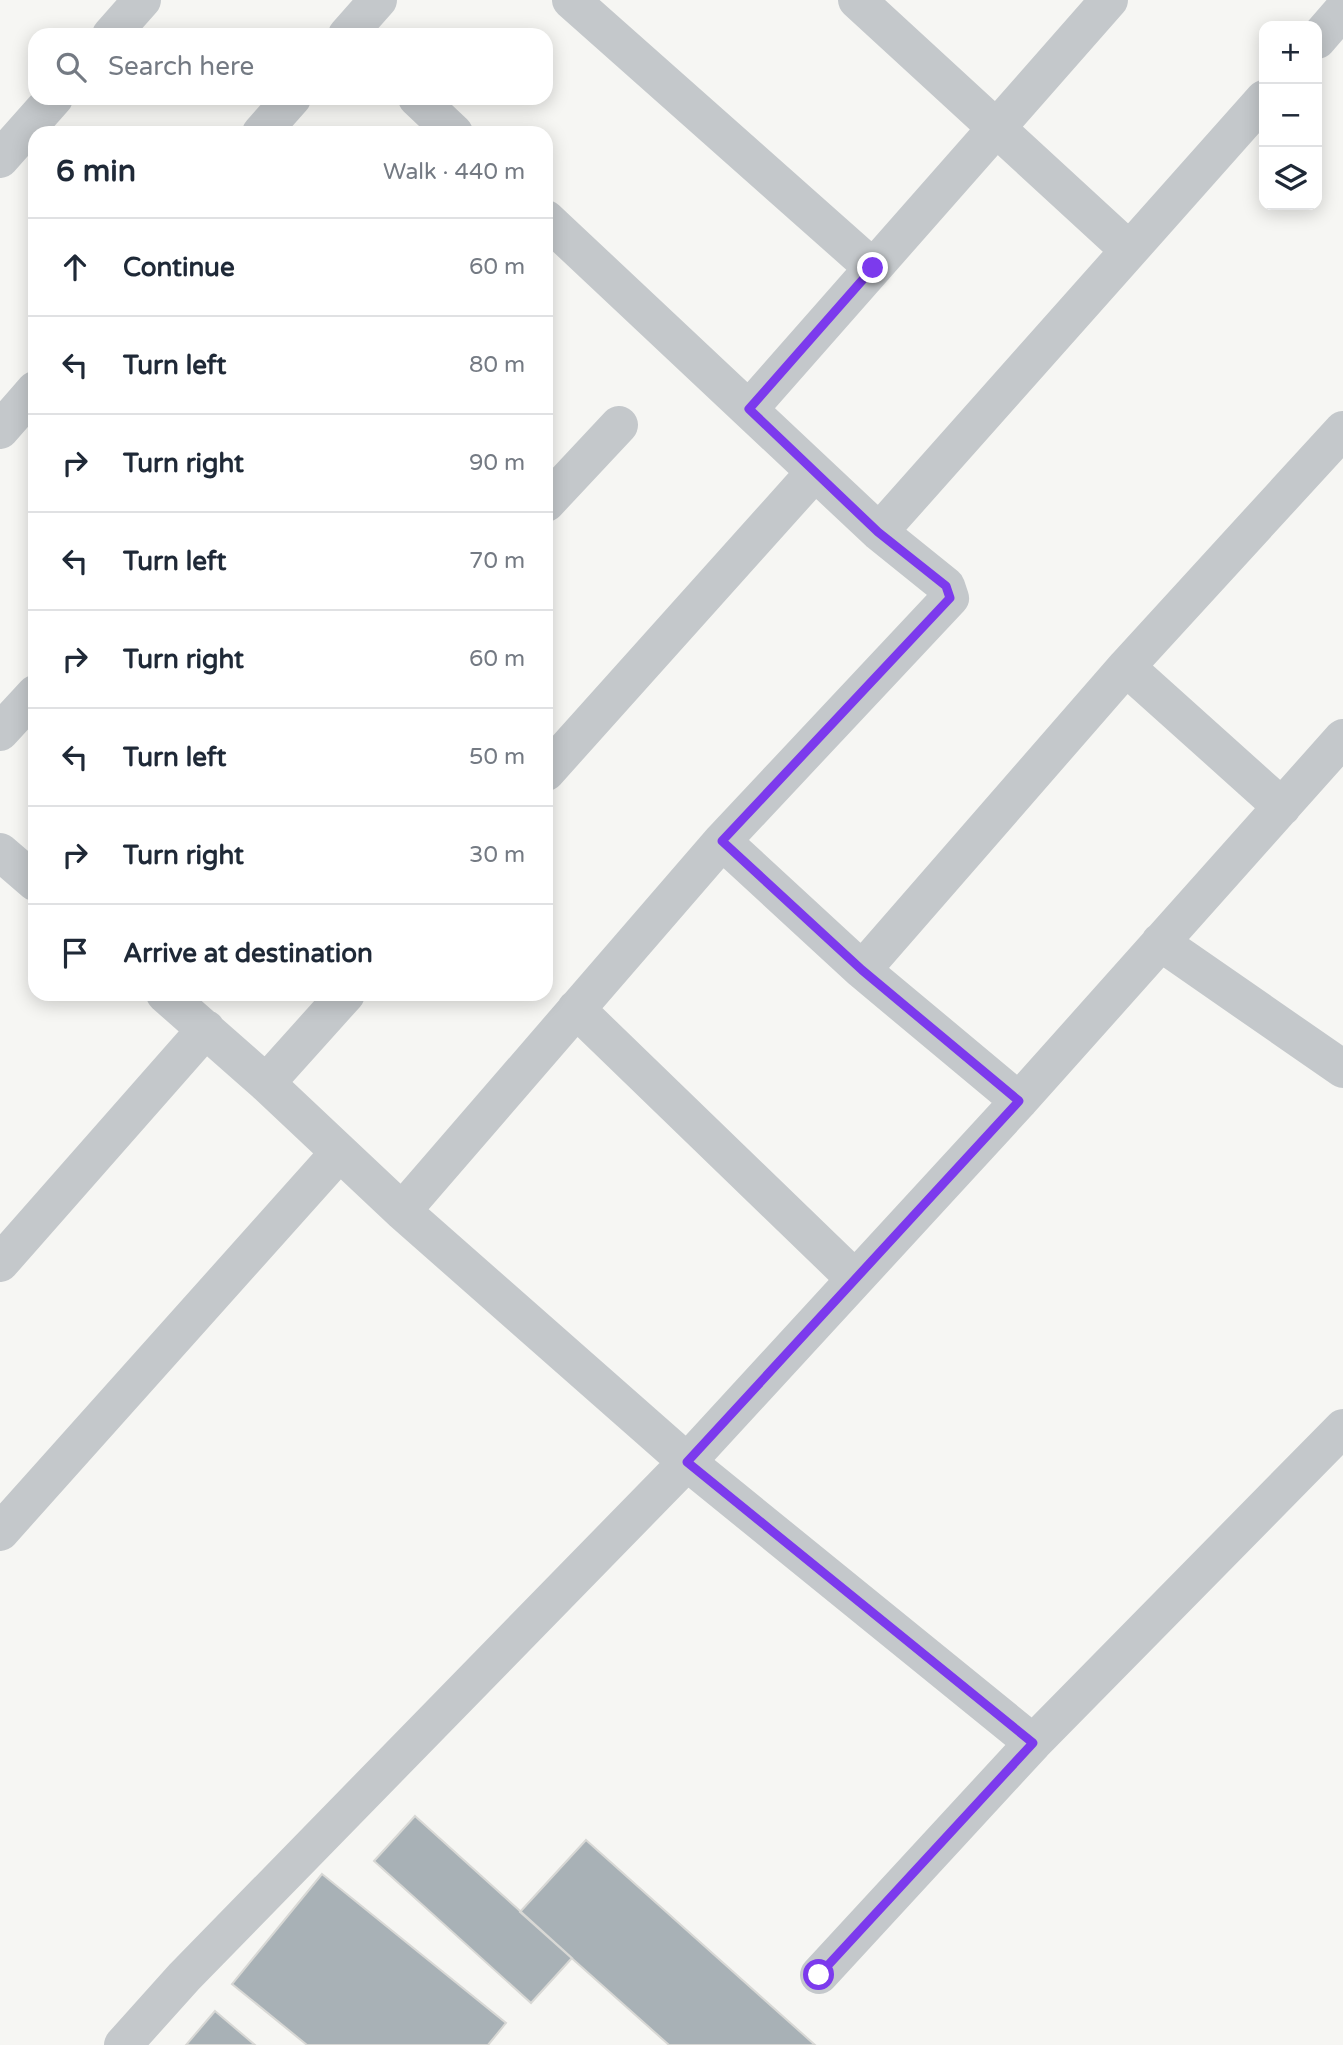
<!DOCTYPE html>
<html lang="en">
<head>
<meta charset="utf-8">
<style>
  :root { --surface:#fff; --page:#f2f2f3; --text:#1f2937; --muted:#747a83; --line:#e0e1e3 }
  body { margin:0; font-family:"Varela Round",sans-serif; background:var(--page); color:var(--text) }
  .controls { position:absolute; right:21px; top:21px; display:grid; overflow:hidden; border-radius:14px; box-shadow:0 4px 18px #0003 }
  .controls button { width:63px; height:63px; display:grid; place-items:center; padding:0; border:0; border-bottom:2px solid var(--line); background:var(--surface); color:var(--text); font:35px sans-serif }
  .stop { position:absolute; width:21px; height:21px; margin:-16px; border:5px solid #7c3aed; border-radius:50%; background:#fff }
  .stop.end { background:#7c3aed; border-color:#fff; box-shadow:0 2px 7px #0008 }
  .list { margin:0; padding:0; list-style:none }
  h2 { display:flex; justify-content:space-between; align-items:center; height:91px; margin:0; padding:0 28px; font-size:30px }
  h2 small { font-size:23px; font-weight:400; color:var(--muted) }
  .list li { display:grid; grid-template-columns:46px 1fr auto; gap:21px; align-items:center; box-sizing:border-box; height:98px; padding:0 28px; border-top:2px solid var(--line) }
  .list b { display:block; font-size:26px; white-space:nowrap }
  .list em { font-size:23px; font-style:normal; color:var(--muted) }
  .icon { flex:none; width:38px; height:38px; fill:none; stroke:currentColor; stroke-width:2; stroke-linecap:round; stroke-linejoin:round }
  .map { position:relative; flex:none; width:1343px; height:2045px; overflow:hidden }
  .search { position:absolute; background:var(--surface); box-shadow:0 4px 18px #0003; left:28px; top:28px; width:525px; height:77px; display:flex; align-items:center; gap:18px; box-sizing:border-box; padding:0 24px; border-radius:21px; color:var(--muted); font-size:26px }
  .panel { position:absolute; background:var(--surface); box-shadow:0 4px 18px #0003; left:28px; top:126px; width:525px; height:875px; border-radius:21px }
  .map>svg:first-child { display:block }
  .building { fill:#a8b1b6; stroke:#d8d8d5; stroke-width:2 }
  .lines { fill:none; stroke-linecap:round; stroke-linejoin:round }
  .street { stroke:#c4c8cb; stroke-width:38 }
  .route { stroke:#7c3aed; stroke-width:9 }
</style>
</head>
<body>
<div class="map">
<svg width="1343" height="2045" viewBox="0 0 1343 2045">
  <rect width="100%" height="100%" fill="#f6f6f3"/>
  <!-- building -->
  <path class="building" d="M415,1816l157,142 -41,45 -157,-142z
    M586,1840l229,205h-146l-149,-133z
    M322,1874l184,149 -18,22h-181l-75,-61z
    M215,2011l40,34h-69z"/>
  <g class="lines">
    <!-- street -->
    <path class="street" d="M571,0l302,268
      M857,0l272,250
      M111,35l31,-35
      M347,35l31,-35
      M1317,40l26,-30
      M417,98l37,35
      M261,133l31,-35
      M0,159l54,-61
      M749,409l360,-409
      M0,430l35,-40
      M546,503l73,-78
      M879,532l385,-433
      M1126,667l156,140
      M0,732l35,-38
      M546,772l269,-300
      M722,841l140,129 157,131
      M0,852l35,30
      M1160,942l183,127
      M862,970l264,-303 217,-237
      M165,994l101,89 136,128 285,251 346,281 310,-315
      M576,1009l279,270
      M266,1083l80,-89
      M402,1211l320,-370 228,-243 -4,-12 -67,-54 -333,-313
      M0,1263l206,-234
      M0,1532l339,-379
      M819,1975l214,-232
      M123,2045l61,-68 503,-515 332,-361 324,-363"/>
  </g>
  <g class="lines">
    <!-- route -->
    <path class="route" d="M819,1975l214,-232 -346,-281 332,-361 -157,-131 -140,-129 228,-243 -4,-12 -68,-54 -129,-123 124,-141"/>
  </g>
</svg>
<div class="controls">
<button>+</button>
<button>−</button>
<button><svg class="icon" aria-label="layers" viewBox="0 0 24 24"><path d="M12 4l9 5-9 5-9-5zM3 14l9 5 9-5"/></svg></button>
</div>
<div class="stop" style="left:819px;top:1975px"></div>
<div class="stop end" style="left:873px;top:268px"></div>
<div class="search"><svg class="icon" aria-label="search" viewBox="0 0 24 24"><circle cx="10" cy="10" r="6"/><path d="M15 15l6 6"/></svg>Search here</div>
<section class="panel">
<h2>6 min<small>Walk · 440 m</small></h2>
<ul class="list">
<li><svg class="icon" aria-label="ahead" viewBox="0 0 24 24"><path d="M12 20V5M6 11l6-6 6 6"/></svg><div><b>Continue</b></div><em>60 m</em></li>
<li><svg class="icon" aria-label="left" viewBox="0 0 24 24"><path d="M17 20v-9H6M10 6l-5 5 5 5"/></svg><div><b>Turn left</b></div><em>80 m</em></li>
<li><svg class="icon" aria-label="right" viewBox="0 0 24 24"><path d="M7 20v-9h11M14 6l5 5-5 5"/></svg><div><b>Turn right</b></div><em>90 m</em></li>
<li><svg class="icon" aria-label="left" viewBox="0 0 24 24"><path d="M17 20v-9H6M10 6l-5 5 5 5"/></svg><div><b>Turn left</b></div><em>70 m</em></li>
<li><svg class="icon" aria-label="right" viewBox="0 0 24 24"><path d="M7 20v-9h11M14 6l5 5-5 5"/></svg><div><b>Turn right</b></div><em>60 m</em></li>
<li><svg class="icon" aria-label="left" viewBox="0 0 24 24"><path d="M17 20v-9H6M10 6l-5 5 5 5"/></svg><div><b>Turn left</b></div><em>50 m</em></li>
<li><svg class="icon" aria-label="right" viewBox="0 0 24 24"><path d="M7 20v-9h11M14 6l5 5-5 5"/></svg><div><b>Turn right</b></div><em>30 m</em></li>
<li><svg class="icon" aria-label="arrive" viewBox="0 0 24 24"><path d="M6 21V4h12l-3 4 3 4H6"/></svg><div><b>Arrive at destination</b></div></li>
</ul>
</section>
</div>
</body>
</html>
